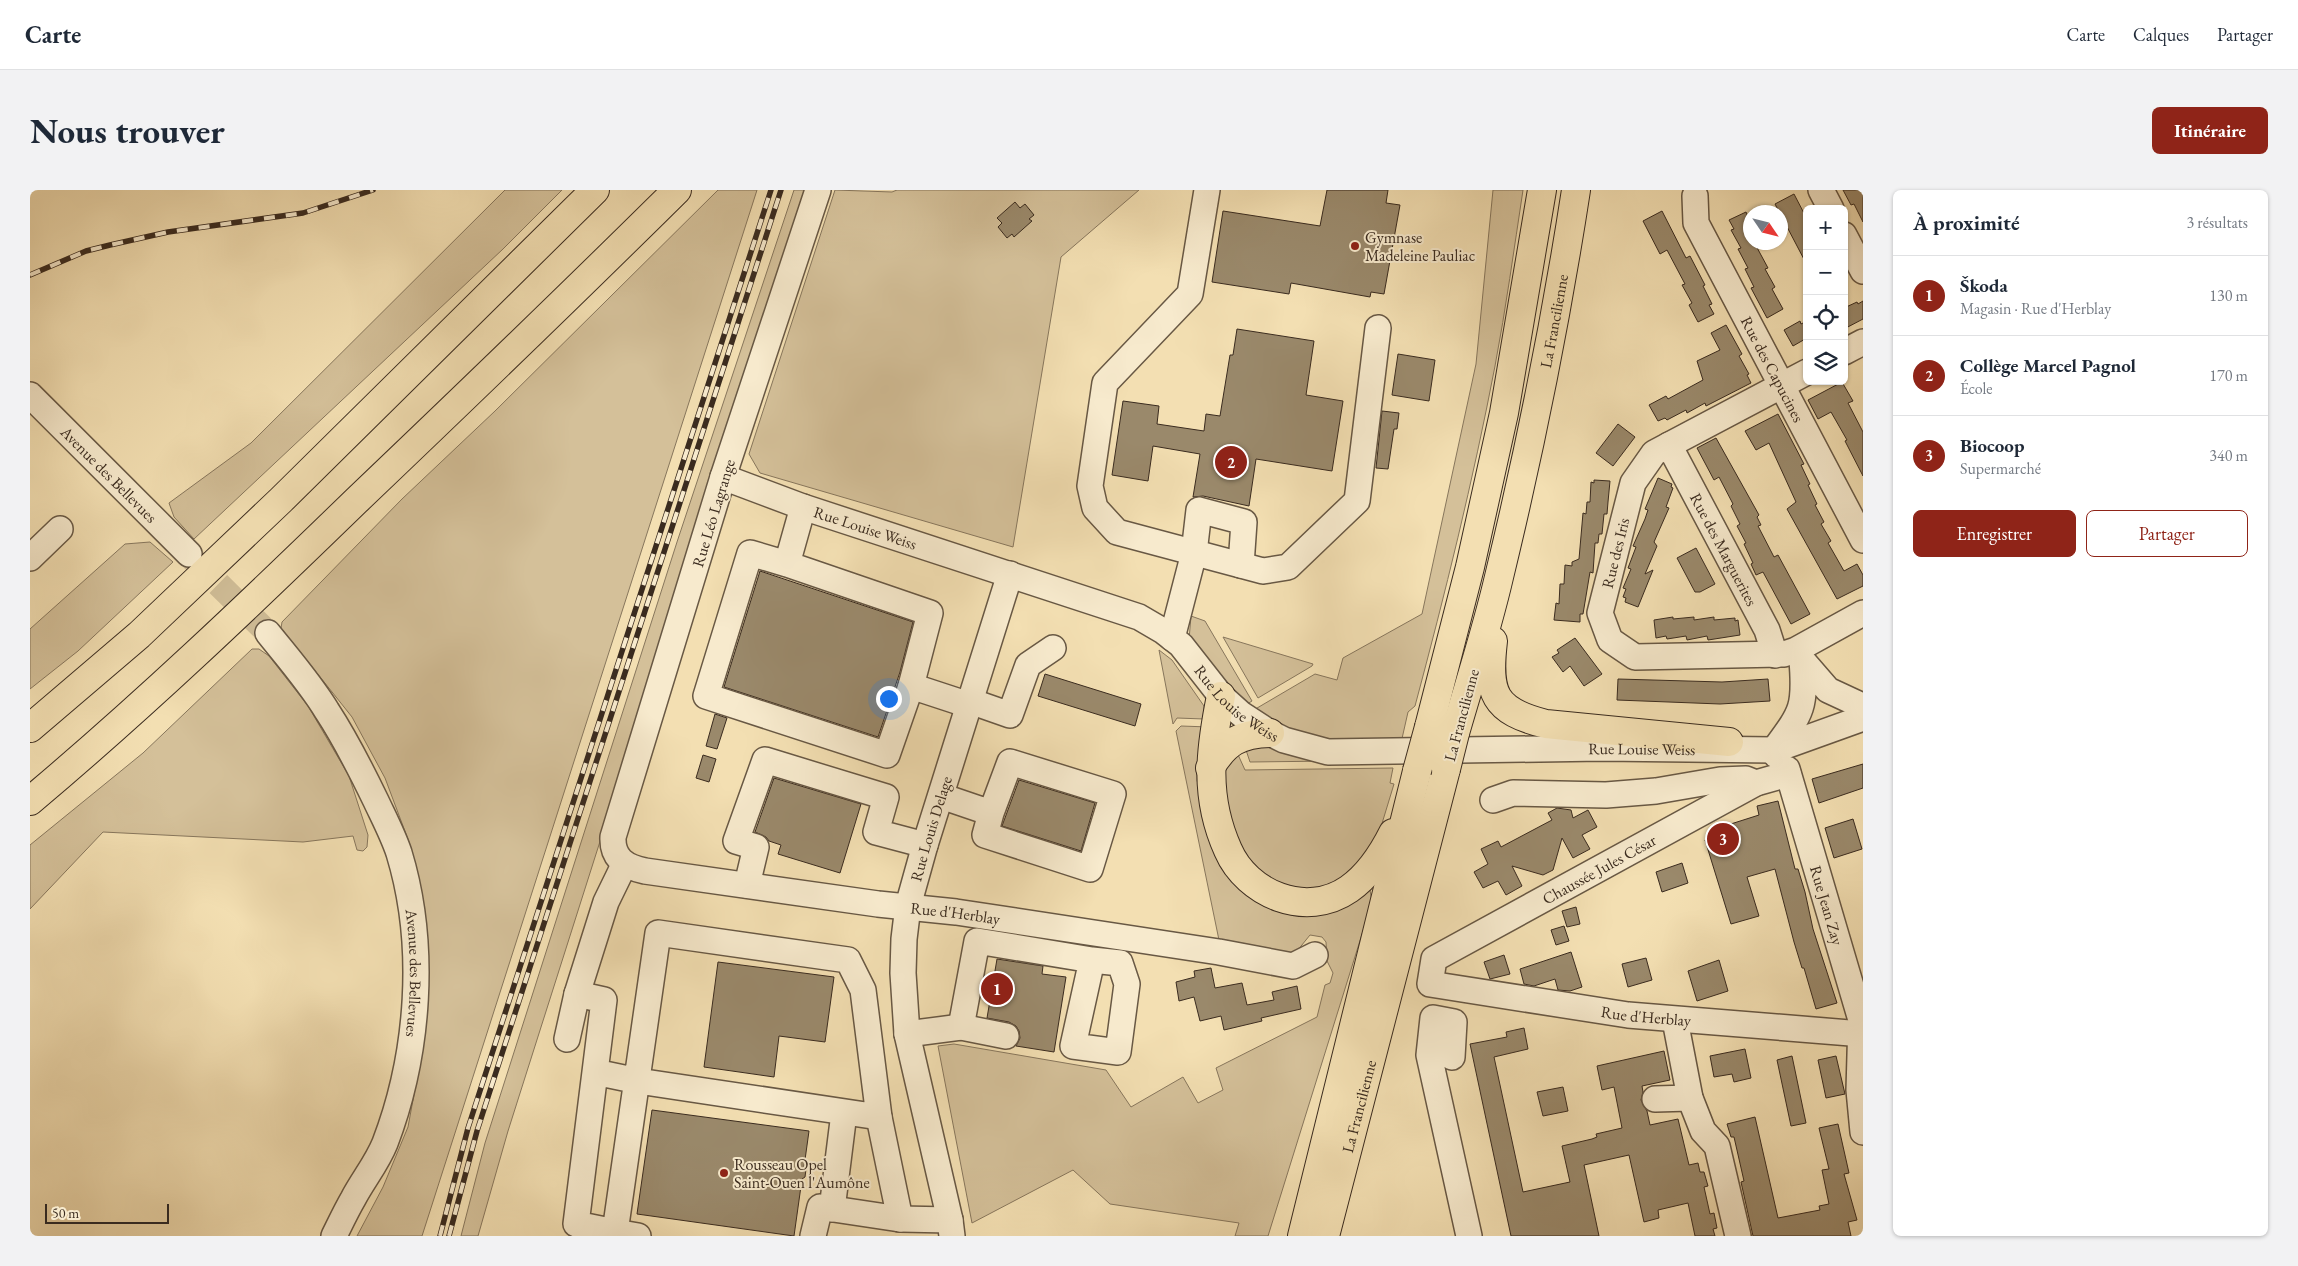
<!DOCTYPE html>
<html lang="fr">
<head>
<meta charset="utf-8">
<style>
  :root { --surface:#fff; --page:#f2f2f3; --text:#1f2937; --muted:#747a83; --line:#e0e1e3; --accent:#8f2418 }
  body { margin:0; font-family:"EB Garamond",serif; background:var(--page); color:var(--text) }
  .controls { position:absolute; right:15px; top:15px; display:grid; overflow:hidden; border-radius:8px; box-shadow:0 1px 4px #0004 }
  .controls button { width:45px; height:45px; display:grid; place-items:center; padding:0; border:0; border-bottom:1px solid var(--line); background:var(--surface); color:var(--text); font:25px sans-serif }
  .compass { position:absolute; left:1713px; top:15px; width:45px; height:45px; border-radius:50%; background:var(--surface); box-shadow:0 1px 4px #0004; rotate:125deg }
  .scale { position:absolute; left:15px; bottom:12px; width:124px; box-sizing:border-box; padding-left:5px; border:2px solid #3a2b1f; border-top:0; font-size:14px; line-height:18px; white-space:nowrap; color:#3a2b1f; -webkit-text-stroke:4px #f7eacd; paint-order:stroke }
  .you { position:absolute; left:858px; top:508px; width:18px; height:18px; margin:-12px; border:4px solid #fff; border-radius:50%; background:#1a73e8; box-shadow:0 0 0 8px #1a73e833 }
  .badge { display:grid; place-items:center; width:32px; height:32px; border-radius:50%; background:var(--accent); color:#fff; font-size:16px; font-weight:700 }
  .pin { position:absolute; translate:-50% -50%; border:2px solid #fff; box-shadow:0 1px 5px #0006 }
  .list { margin:0; padding:0; list-style:none }
  h2 { display:flex; justify-content:space-between; align-items:center; height:65px; margin:0; padding:0 20px; font-size:21px }
  h2 small { font-size:16px; font-weight:400; color:var(--muted) }
  .list li { display:grid; grid-template-columns:32px 1fr auto; gap:15px; align-items:center; box-sizing:border-box; height:80px; padding:0 20px; border-top:1px solid var(--line) }
  .list b { display:block; font-size:19px; white-space:nowrap }
  .list p { margin:0; font-size:16px; white-space:nowrap; color:var(--muted) }
  .list em { font-size:16px; font-style:normal; color:var(--muted) }
  .actions { display:flex; gap:10px; padding:15px 20px }
  .actions a { flex:1; padding:11px 0; border:1px solid var(--accent); border-radius:8px; text-align:center; font-size:18px; color:var(--accent) }
  .actions .main { background:var(--accent); color:#fff }
  .icon { flex:none; width:28px; height:28px; fill:none; stroke:currentColor; stroke-width:2; stroke-linecap:round; stroke-linejoin:round }
  .map { position:relative; flex:none; width:1833px; height:1046px; overflow:hidden; border-radius:8px }
  header { display:flex; align-items:center; gap:30px; box-sizing:border-box; height:70px; padding:0 25px; background:var(--surface); border-bottom:1px solid var(--line) }
  header strong { font-size:24px }
  nav { display:flex; gap:28px; margin-inline-start:auto; font-size:18px }
  .intro { display:flex; align-items:center; justify-content:space-between; box-sizing:border-box; height:120px; padding:0 30px }
  h1 { margin:0; font-size:35px }
  .button { padding:12px 22px; border-radius:8px; background:var(--accent); color:#fff; font-size:18px; font-weight:700 }
  main { display:flex; gap:30px; padding:0 30px }
  aside { flex:1; background:var(--surface); border-radius:8px; box-shadow:0 1px 4px #0004 }
  .map>svg:first-child { display:block }
  .green { fill:#d4c099; stroke:#87765c }
  .building { fill:#9a896b; stroke:#3a2b1f }
  .lines { fill:none; stroke-linecap:round; stroke-linejoin:round }
  .minor-tunnel { stroke:#cebb95; stroke-width:25; stroke-dasharray:25 12; stroke-linecap:butt }
  .minor-casing { stroke:#685844; stroke-width:28 }
  .highway-casing { stroke:#3a2b1f; stroke-width:30 }
  .minor { stroke:#f7eacd; stroke-width:25 }
  .highway { stroke:#f3dfb2; stroke-width:28 }
  .rail-casing { stroke:#3a2b1f; stroke-width:5.5 }
  .rail { stroke:#f7eacd; stroke-width:4; stroke-dasharray:11; stroke-linecap:butt }
  .highway-bridge-casing { stroke:#3a2b1f; stroke-width:30; stroke-linecap:butt }
  .highway-bridge { stroke:#f3dfb2; stroke-width:28 }
  .poi-dot { fill:#8f2418; stroke:#f7eacd; stroke-width:2 }
  .labels { text-anchor:middle; stroke-width:4; stroke-linejoin:round; paint-order:stroke }
  .poi-label { font-size:16px; fill:#3a2b1f; stroke:#f7eacd; text-anchor:start }
  .street-label { font-size:16px; fill:#3a2b1f; stroke:#f7eacd }
</style>
</head>
<body>
<header>
<strong>Carte</strong>
<nav><a>Carte</a><a>Calques</a><a>Partager</a></nav>
</header>
<div class="intro"><h1>Nous trouver</h1><a class="button">Itinéraire</a></div>
<main>
<div class="map">
<svg width="1833" height="1046" viewBox="0 0 1833 1046">
  <rect width="100%" height="100%" fill="#f3dfb2"/>
  <filter id="stains"><feTurbulence type="fractalNoise" baseFrequency=".004" numOctaves="4"/><feColorMatrix values="0 0 0 0 .2 0 0 0 0 .09 0 0 0 0 .02 0 0 0 .5 -.17"/></filter>
  <radialGradient id="worn" r=".72"><stop offset=".6" stop-color="#630" stop-opacity="0"/><stop offset="1" stop-color="#630" stop-opacity=".3"/></radialGradient>
  <!-- green -->
  <path class="green" d="M475,0h57l-59,59 -309,290 -20,-22 -5,-14 82,-60z
    M688,0h39l-335,1046h-65l26,-49 25,-60 16,-87 2,-83 -3,-56 -14,-59 -24,-64 -33,-61 -71,-89 1,-6 120,-123 93,-88z
    M764,0h13l-299,941 -30,105h-17l24,-93 192,-601z
    M805,0l57,2 5,-2h242l-78,67 -48,290 -253,-74 -11,-19z
    M1463,0h30c-9,59 -17,118 -28,176 -22,115 -50,228 -80,340l-7,6 -7,31 -54,-1 -42,-5 -53,-26 63,-37 22,6 6,-22 79,-44 54,-250z
    M120,352l23,20 -95,89 -48,38v-60l95,-85z
    M1161,426l14,5 47,80 -8,5 -55,-66z
    M1193,447l90,27 -1,2 -54,32z
    M222,459h7l10,7 39,50 41,70 19,59 -1,12 -4,4 -6,-1 -4,-14 -50,6 -200,-10 -73,77v-64l113,-92z
    M1129,460l13,10 32,46v13l-27,-1 -4,6z
    M1151,536l28,1 -12,41v13l62,119 110,-16 3,18 -104,334h-33l4,-13 -129,-19 -37,-34 -101,53 -34,-177 16,-2 152,26 25,37 52,-30 15,26 25,-13 -7,-22 101,-51 8,-32 5,-2 3,-10 -6,-12 -1,-19 -4,-5 -12,-2 -17,21 -73,-11 -44,-214z
    M1236,552l69,19 -85,1 -6,-18z
    M1205,558l10,22 148,-2 -3,15 4,1 -14,46 -21,36 -29,21 -42,3 -31,-18 -21,-33 -15,-62z"/>
  <!-- building -->
  <path class="building" d="M1297,0h61l-2,13 14,2 -16,89 -13,-2 -1,5 -79,-14 -2,11 -77,-12 11,-71 97,15z
    M1813,0h20v32l-9,-18 -3,1z
    M1764,4l13,25v46l-32,-61z
    M985,12l5,6 5,-4 9,11 -5,4 3,2 -18,16 -2,-3 -5,4 -9,-11 4,-4 -5,-5z
    M1632,21l24,47 4,-2 15,29 -2,1 9,18 -3,1 5,9 -16,8 -9,-17 3,-2 -10,-18 3,-1 -18,-34 -7,4 -17,-33z
    M1716,22l4,9v21h4l14,26 -3,1 10,18 -3,2 11,20 -16,9 -16,-30 3,-1 -9,-18 3,-1 -10,-19 3,-1 -10,-18 3,-1 -5,-9z
    M1833,111v18l-19,10v-21l13,-6 1,2z
    M1770,131l1,3 6,-3v17l-14,8 -9,-16z
    M1696,135l16,29 -3,2 10,18 -2,1 4,8 -45,23 -1,-3 -18,10 -1,-3 -19,10 -2,-2 -7,3 -9,-16 17,-9 2,3 35,-19 -6,-19 23,-11 -9,-17z
    M1207,139l77,12 -8,54 37,6 -11,70 -76,-12 -7,47 -46,-10 -10,1 7,-43 -47,-8 -5,35 -36,-6 11,-74 36,5 -2,18 47,7 2,-17 14,2 10,-61h3z
    M1368,164l37,6 -6,41 -37,-6z
    M1812,192l11,19 -5,2 15,29v44l-18,-35 2,-1 -16,-28 -13,7 -10,-19z
    M1352,221l17,2 -2,16h-3l-6,40 -12,-1z
    M1748,224l26,50 -3,1 9,19 -2,1 9,19 -2,1 9,17 -3,2 10,17 -3,2 16,28 13,-7 6,11v11l-26,13 -50,-90 9,-7 -27,-59 -13,7 -11,-19z
    M1588,234l17,13 -22,29 -17,-13z
    M1686,248l43,77 -2,2 4,8 -3,1 16,31 4,-2 32,59 -19,10 -28,-52 -7,3 -5,-11 2,-1 -9,-19 2,-1 -9,-17 3,-2 -9,-18 2,-2 -14,-27 -5,3 -17,-32z
    M1628,288l14,6 -1,3 2,1 -7,19 3,1 -15,34 3,4 -12,28 8,-4 -15,37 -13,-5 1,-4 -3,-1 3,-8 -3,-1 8,-19 -3,-1 8,-21 -3,-1 12,-27 3,-9 -3,-1z
    M1564,290l16,1 -2,21 -1,12h-3l-2,20h-3l-1,9h-3l-2,30 -3,-1 -7,42h-3v8l-26,-2 2,-17 3,1 1,-20h4l1,-19 7,1v-4l7,-3 4,-46 3,1 1,-12h3l1,-20 3,1z
    M1666,358l19,36 -15,8h-5l-18,-34z
    M730,381l153,51 -13,50 -22,65 -154,-50z
    M1643,427v2l21,-2v3l20,-3v3l21,-2v3l3,-1 2,15 -32,5 -1,-4 -20,4 -1,-4 -19,3 -1,-3 -10,2 -2,-18z
    M1545,448l27,36 -18,12 -14,-20 -7,6 -11,-15 7,-4 -2,-3z
    M1015,484l96,30 -6,22 -97,-30z
    M1588,489l104,3 46,-3 2,22 -50,3 -103,-4z
    M685,524l12,4 -10,31 -11,-3z
    M673,565l13,4 -7,23 -13,-4z
    M1833,574v24l-44,15 -7,-24z
    M744,588l87,26 -21,69 -62,-19 3,-9 -12,-4 -3,-4 -11,-5z
    M989,590l76,23 -14,48 -79,-25z
    M1748,611l17,68h3l7,23 8,37 24,74 -21,6 -12,-41h-2l-8,-26 -19,-73 -28,8 12,39 -28,8 -26,-84 9,-3 -2,-7 47,-15 -2,-9z
    M1527,618l14,2 2,8 15,-8 9,17 -15,8 8,14 -17,9 -11,-20 -9,32 -10,5 -31,-9 10,20 -16,9 -8,-14 -15,7 -9,-16 14,-8 -7,-15 17,-8 3,6 51,-27 -4,-7z
    M1823,629l9,30 -28,9 -9,-30z
    M1652,673l6,20 -26,9 -6,-20z
    M1546,717l4,17 -13,3 -5,-16z
    M1534,736l5,15 -13,4 -5,-15z
    M1541,762l11,35 -12,4 -12,-1 -3,-11 -21,7 -10,-2 -4,-15z
    M1474,765l6,19 -20,5 -6,-17z
    M1616,768l6,22 -24,7 -6,-23z
    M967,769l46,7 -1,8 24,3 -12,75 -38,-6 4,-8 -1,-7 -3,-5 -7,-4 -22,-4z
    M1689,770l9,31 -31,10 -9,-30z
    M688,772l116,15 -9,65 -46,-6 -5,41 -70,-10z
    M1181,778l4,20 27,-5 5,22 27,-5 -2,-8 25,-6 4,23 -40,9 1,3 -38,9 -3,-14 -21,5 -6,-24 -15,4 -3,-19 19,-5 -1,-6z
    M1494,838l4,21 -34,8 29,135 47,-10 -8,-36 30,-7 5,-2 -1,-3 26,-6 -8,-41 -12,3 -5,-24 67,-15 6,29 -28,6 1,6 -2,8 6,11 3,14 28,-6 11,46 9,-2 2,9h4l4,14 -4,1 6,27 4,-1 3,15 -4,1 2,7h-20l-7,-33 -30,7 1,8 -15,4 -15,-67 -45,10 15,71h-88l-41,-192 37,-7 -1,-5z
    M1715,859l6,29 -17,4 -2,-8 -18,3 -4,-21z
    M1762,866l14,67 -15,3 -14,-66z
    M1806,866l9,38 -19,4 -8,-38z
    M1533,897l5,24 -25,5 -6,-24z
    M622,920l157,21 -5,36 2,2 -1,8 -3,2 -8,57 -157,-22z
    M1725,927l23,101 42,-8 -1,-4 10,-2 -7,-34 7,-1 -10,-41 19,-4 11,49 -5,1 13,46 -9,2 3,14h-98l-12,-54 3,-1 -10,-44h-3l-4,-13z"/>
  <g class="lines">
    <!-- minor-tunnel -->
    <path class="minor-tunnel" d="M162,368l76,75"/>
    <defs>
      <g id="minor">
        <path id="s1" d="M788,0l-95,287 -110,360c-1,22 13,30 32,34l233,33 78,8 263,40 74,14 22,-11"/>
        <path d="M1177,0l-17,104 -85,89 -15,103 5,22 22,24 146,39 25,-4 69,-66 21,-173"/>
        <path d="M1791,0l10,19"/>
        <path id="s2" d="M1665,6l1,27 167,317"/>
        <path d="M1814,45l19,36"/>
        <path d="M1814,162l19,-10"/>
        <path d="M1777,182l-153,81 -21,30 -33,130 10,27 25,17 149,-3 12,-4 67,-37"/>
        <path id="s3" d="M0,205l159,159"/>
        <path id="s4" d="M1639,255l98,185 8,25"/>
        <path id="s5" d="M693,287l80,30 336,110 24,14 18,14 40,51 20,18 29,19 14,7 44,12 274,-4 172,2 89,-32"/>
        <path d="M0,368l30,-29"/>
        <path d="M757,374l143,49 -19,73 -24,69 -181,-59 44,-143 37,11 16,-57"/>
        <path id="s6" d="M238,443c20,25 42,50 59,78 19,29 34,59 49,90 8,17 17,34 23,52 28,92 20,201 -14,290 -8,20 -22,37 -32,56 -7,12 -13,25 -19,37"/>
        <path d="M1142,448l22,-85 5,-43 45,12 -3,43"/>
        <path d="M881,496l58,19"/>
        <path d="M940,511l40,14 18,-50 25,-17"/>
        <path d="M1746,565l-2,-5c28,-38 32,-42 28,-90l26,30 28,13"/>
        <path id="s7" d="M1757,579l74,251 -2,70 4,42"/>
        <path id="s8" d="M1758,584l-32,9 -322,176 -4,25 198,31 235,19"/>
        <path d="M911,606l50,17 -6,22 105,34 23,-75 -103,-32 -19,51"/>
        <path d="M1463,610l20,-7 93,2 50,-4 64,-11 26,-1 10,4"/>
        <path d="M717,695l9,-38 -20,-6 29,-81 121,37 -10,35 49,13"/>
        <path d="M547,804l27,6 -28,224 39,8 43,-299 190,27 15,30 16,127 -241,-36 -43,-9"/>
        <path d="M1645,830l15,78 13,33 14,15 21,90"/>
        <path d="M931,837l16,-86 115,19 -19,86 45,6 9,-68 -7,-21 -28,-3"/>
        <path d="M877,844l54,-7 45,9"/>
        <path d="M537,849l10,-45 29,-92 18,-37"/>
        <path d="M1422,867l2,-35 -21,-4 -4,37 40,181"/>
        <path d="M1625,909l35,-1"/>
        <path d="M849,927l21,102"/>
        <path d="M802,1019l12,-96"/>
        <path d="M585,1042l23,4"/>
        <path d="M783,1046l7,-29 80,12 50,1"/>
        <path id="s9" d="M922,1046l-2,-16 -43,-186 -4,-61 1,-34 4,-33 17,-61 85,-271"/>
      </g>
      <g id="highway">
        <path d="M1463,451c-6,52 0,70 53,83l183,18"/>
        <path d="M1191,506c-11,54 -17,101 7,154 19,44 78,69 121,39 20,-14 33,-34 44,-56"/>
        <path d="M1399,537l41,-160 34,-154 38,-223"/>
        <path d="M0,538l109,-93 142,-135 314,-310"/>
        <path id="s10" d="M1425,543c15,-52 32,-104 44,-156 31,-128 57,-257 77,-387"/>
        <path d="M1180,578c16,-26 29,-34 60,-35"/>
        <path d="M0,611c113,-95 220,-197 326,-300 108,-103 215,-206 321,-311"/>
        <path d="M1272,1046l115,-465"/>
        <path id="s11" d="M1295,1046l121,-467"/>
      </g>
    </defs>
    <!-- minor casing -->
    <use href="#minor" class="minor-casing"/>
    <!-- highway casing -->
    <use href="#highway" class="highway-casing"/>
    <!-- minor -->
    <use href="#minor" class="minor"/>
    <!-- highway -->
    <use href="#highway" class="highway"/>
    <defs>
      <path id="rail" d="M0,85l56,-24 24,-6 58,-13 135,-19 70,-23
        M410,1046l28,-108 303,-938
        M419,1046l28,-105 304,-941"/>
    </defs>
    <!-- rail casing -->
    <use href="#rail" class="rail-casing"/>
    <!-- rail -->
    <use href="#rail" class="rail"/>
    <defs>
      <path id="highway-bridge" d="M1416,579l9,-36
        M1387,581l12,-44"/>
    </defs>
    <!-- highway-bridge casing -->
    <use href="#highway-bridge" class="highway-bridge-casing"/>
    <!-- highway-bridge -->
    <use href="#highway-bridge" class="highway-bridge"/>
  </g>
  <!-- markers -->
  <g class="poi-dot">
    <circle cx="1325" cy="56" r="5"/>
    <circle cx="694" cy="983" r="5"/>
  </g>
  <g class="labels">
    <!-- poi labels -->
    <g class="poi-label">
      <text x="1335" y="53">Gymnase<tspan x="1335" dy="18">Madeleine Pauliac</tspan></text>
      <text x="704" y="980">Rousseau Opel<tspan x="704" dy="18">Saint-Ouen l'Aumône</tspan></text>
    </g>
    <!-- street labels -->
    <g class="street-label">
      <text dy="6" stroke="none"><textPath href="#s10" startOffset="424">La Francilienne</textPath></text>
      <text dy="6" stroke="none"><textPath href="#s2" startOffset="192">Rue des Capucines</textPath></text>
      <text dy="6" stroke="none"><textPath href="#s3" startOffset="112">Avenue des Bellevues</textPath></text>
      <text transform="translate(683 323) rotate(-73)" y="6">Rue Léo Lagrange</text>
      <text dy="6" stroke="none"><textPath href="#s5" startOffset="151">Rue Louise Weiss</textPath></text>
      <text dy="6" stroke="none"><textPath href="#s4" startOffset="118">Rue des Marguerites</textPath></text>
      <text transform="translate(1585 363) rotate(-76)" y="6">Rue des Iris</text>
      <text dy="6" stroke="none"><textPath href="#s5" startOffset="571">Rue Louise Weiss</textPath></text>
      <text transform="translate(1431 525) rotate(-75)" y="6">La Francilienne</text>
      <text dy="6" stroke="none"><textPath href="#s5" startOffset="991">Rue Louise Weiss</textPath></text>
      <text dy="6" stroke="none"><textPath href="#s9" startOffset="416">Rue Louis Delage</textPath></text>
      <text transform="translate(1569 679) rotate(-29)" y="6">Chaussée Jules César</text>
      <text dy="6" stroke="none"><textPath href="#s7" startOffset="142">Rue Jean Zay</textPath></text>
      <text dy="6" stroke="none"><textPath href="#s1" startOffset="1044">Rue d'Herblay</textPath></text>
      <text dy="6" stroke="none"><textPath href="#s6" startOffset="379">Avenue des Bellevues</textPath></text>
      <text dy="6" stroke="none"><textPath href="#s8" startOffset="644">Rue d'Herblay</textPath></text>
      <text dy="6" stroke="none"><textPath href="#s11" startOffset="134">La Francilienne</textPath></text>
    </g>
  </g>
  <rect width="100%" height="100%" filter="url(#stains)"/>
  <rect width="100%" height="100%" fill="url(#worn)"/>
</svg>
<div class="controls">
<button>+</button>
<button>−</button>
<button><svg class="icon" aria-label="locate" viewBox="0 0 24 24"><circle cx="12" cy="12" r="6"/><path d="M12 2v4M12 18v4M2 12h4M18 12h4"/></svg></button>
<button><svg class="icon" aria-label="layers" viewBox="0 0 24 24"><path d="M12 4l9 5-9 5-9-5zM3 14l9 5 9-5"/></svg></button>
</div>
<svg class="compass" viewBox="-18 -18 36 36"><path d="M0-13l5 13h-10z" fill="#e53935"/><path d="M0 13l5-13h-10z" fill="#747a83"/></svg>
<div class="scale">50 m</div>
<div class="you"></div>
<div class="pin badge" style="left:967px;top:799px">1</div>
<div class="pin badge" style="left:1201px;top:272px">2</div>
<div class="pin badge" style="left:1693px;top:649px">3</div>
</div>
<aside>
<h2>À proximité<small>3 résultats</small></h2>
<ul class="list">
<li><span class="badge">1</span><div><b>Škoda</b><p>Magasin · Rue d'Herblay</p></div><em>130 m</em></li>
<li><span class="badge">2</span><div><b>Collège Marcel Pagnol</b><p>École</p></div><em>170 m</em></li>
<li><span class="badge">3</span><div><b>Biocoop</b><p>Supermarché</p></div><em>340 m</em></li>
</ul>
<div class="actions"><a class="main">Enregistrer</a><a>Partager</a></div>
</aside>
</main>
</body>
</html>
